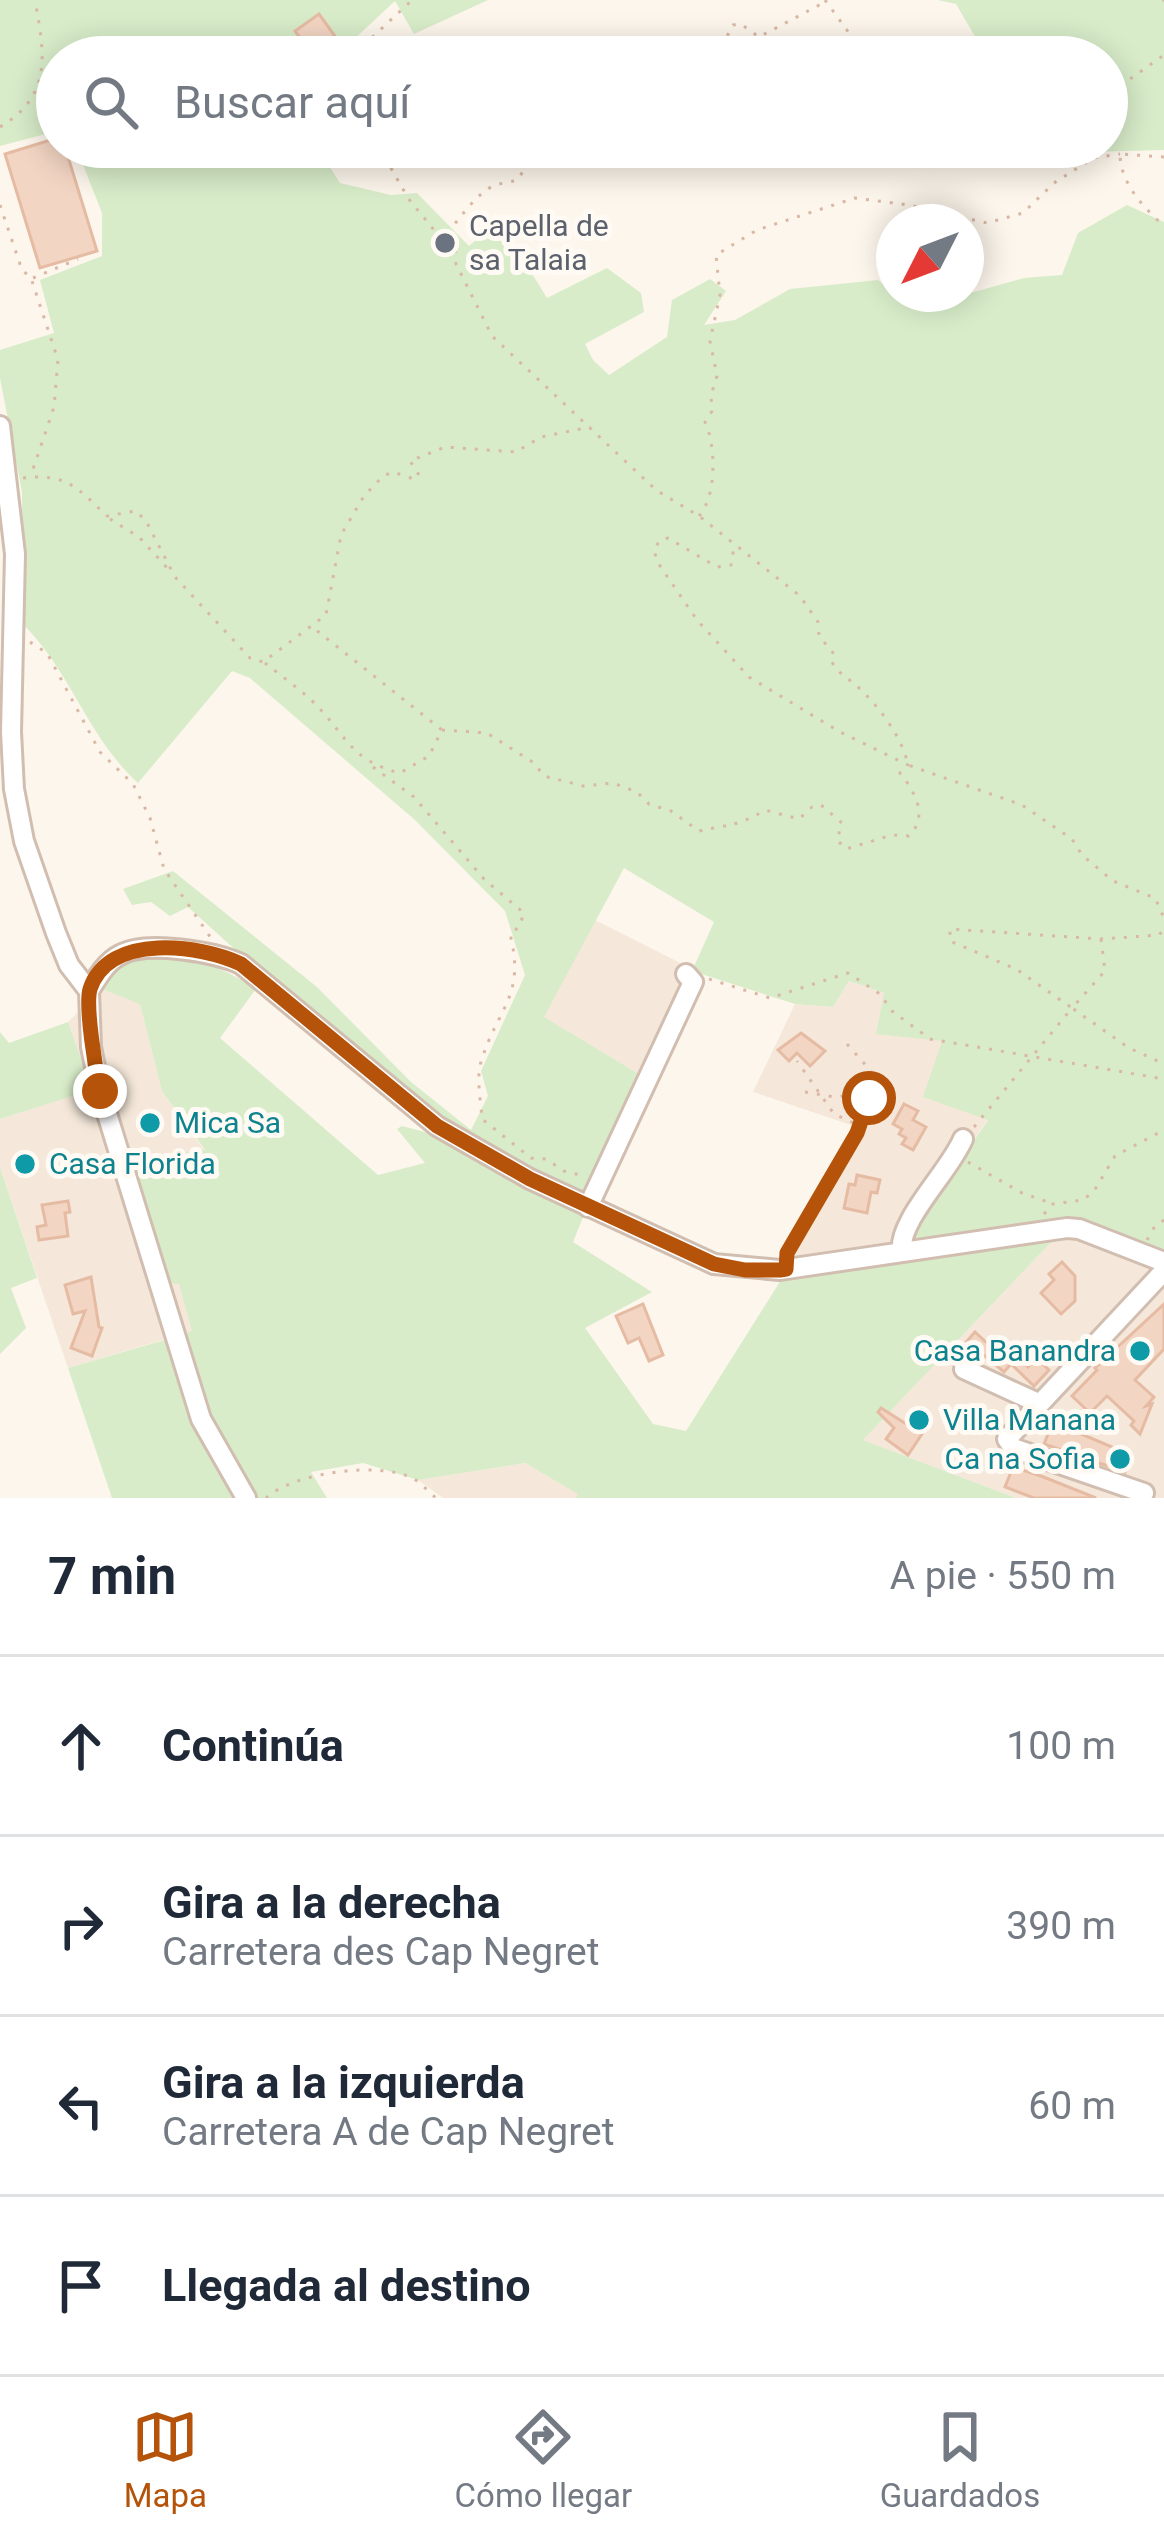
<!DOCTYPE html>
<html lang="es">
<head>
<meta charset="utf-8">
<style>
  :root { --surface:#fff; --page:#f2f2f3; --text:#1f2937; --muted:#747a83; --line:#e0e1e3; --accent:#b45309 }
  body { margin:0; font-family:Roboto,sans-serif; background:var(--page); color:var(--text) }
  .compass { position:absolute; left:876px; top:204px; width:108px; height:108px; border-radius:50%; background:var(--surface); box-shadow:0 6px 30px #0003; rotate:228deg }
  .stop { position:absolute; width:36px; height:36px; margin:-27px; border:9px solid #b45309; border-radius:50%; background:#fff }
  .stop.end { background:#b45309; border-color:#fff; box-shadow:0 3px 12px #0008 }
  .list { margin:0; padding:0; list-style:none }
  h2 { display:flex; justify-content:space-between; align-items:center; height:156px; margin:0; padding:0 48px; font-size:51px }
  h2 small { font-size:39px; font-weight:400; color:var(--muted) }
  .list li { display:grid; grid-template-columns:78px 1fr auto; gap:36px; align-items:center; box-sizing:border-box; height:180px; padding:0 48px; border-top:3px solid var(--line) }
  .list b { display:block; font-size:45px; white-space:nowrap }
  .list p { margin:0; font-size:39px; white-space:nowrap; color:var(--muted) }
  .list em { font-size:39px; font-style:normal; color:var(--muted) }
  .icon { flex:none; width:66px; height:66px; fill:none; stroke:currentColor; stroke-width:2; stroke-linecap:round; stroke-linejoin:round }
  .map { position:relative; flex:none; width:1164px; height:1498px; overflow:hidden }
  .search { position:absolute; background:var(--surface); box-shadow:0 6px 30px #0003; left:36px; right:36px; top:36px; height:132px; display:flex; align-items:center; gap:30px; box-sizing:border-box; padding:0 42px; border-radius:66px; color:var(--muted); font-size:45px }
  .sheet { height:876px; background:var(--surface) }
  nav { display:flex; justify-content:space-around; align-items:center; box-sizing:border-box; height:168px; border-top:3px solid var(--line); background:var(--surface); font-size:33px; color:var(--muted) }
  nav a { display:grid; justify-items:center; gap:6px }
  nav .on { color:var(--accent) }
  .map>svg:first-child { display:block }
  .residential { fill:#f5e8da }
  .green { fill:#d8ecc9 }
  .building { fill:#f3d5c3; stroke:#e6bba3; stroke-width:3 }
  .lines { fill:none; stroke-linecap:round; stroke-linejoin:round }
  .minor-casing { stroke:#d1beb0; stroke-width:24 }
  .path { stroke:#d9b8a5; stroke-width:3; stroke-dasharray:3 9; stroke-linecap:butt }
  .minor { stroke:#fff; stroke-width:18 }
  .route { stroke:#b45309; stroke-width:15 }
  .worship-dot { fill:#6b7280; stroke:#fffaf3; stroke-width:4.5 }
  .culture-dot { fill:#0f9aa8; stroke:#fffaf3; stroke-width:4.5 }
  .labels { text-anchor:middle; stroke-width:10; stroke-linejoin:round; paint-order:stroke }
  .worship-label { font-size:30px; fill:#5b616d; stroke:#fffaf3; text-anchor:start }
  .culture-label { font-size:30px; fill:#0d838f; stroke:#fffaf3; text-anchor:start }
</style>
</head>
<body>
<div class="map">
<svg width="1164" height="1498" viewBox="0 0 1164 1498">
  <rect width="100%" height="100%" fill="#fdf6ec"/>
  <!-- residential -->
  <path class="residential" d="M595,920l107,54 -52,107 -107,-64z
    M849,981l35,12 59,48 45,78 -75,108 2,32 -134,21 -3,-16 76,-138 -101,-34 42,-88 38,3z
    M102,989l38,14 22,88 43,60 -77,10 51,122 14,48 -125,37 -68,-201v-48l91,-29 -23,-68z
    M1074,1218l90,35v245h-148l-153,-58z
    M525,1463l54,31 -3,4h-133l-25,-18z"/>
  <!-- green -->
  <path class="green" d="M0,0h488l-74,34 -19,-33 -60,56h-278v74l-57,15z
    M938,0h226v150l-76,2 -8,-5h27v-90h-120l-31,-53z
    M76,147h241l23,36 51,12 26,-2 52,53 30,-26 48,78 60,-30 34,25 3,19 -59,32 8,16 16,15 58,-38 5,-37 38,-21 16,12 -22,34 31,-5 55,-31 88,-9 16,14 26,13 104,-29 38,-3 16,-42 49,-28 37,17v1031l-90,-35 -162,25 1,-15 75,-108 -65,-23 19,-56 -66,-7 8,-41 -35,-12 -16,26 -38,-3 -103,-33 22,-49 -90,-54 -80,149 98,59 -57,124 -109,-53 -193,-154 -95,-86 -18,9 -19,-14 -19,3 -9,-16 50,-18 144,116 94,95 60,48 17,-34 -7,-25 44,-96 -20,-64 -90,-91 -165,-142 -18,-7 -94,112c-49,-44 -67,-111 -115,-159l-1,-132 -22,-114v-28l54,-17 -14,-53 62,-24v-43z
    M135,959c56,0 73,-1 121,30l-36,49 158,137 47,-12 -28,-34 5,-3 30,8 34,22 118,59 -11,27 79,50 -67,36 68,96 33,7 95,-151 275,-43 -193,203 153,58h-440l2,-4 -53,-31 -107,17 -55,-17 -52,9 16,26h-73c-33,-53 -56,-103 -70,-164l8,-3 -13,-47 -9,-1 -43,-122 78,-11 -43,-59 -22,-87 -38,-15 12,-19z
    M68,1022l24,68 -92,29v-87l9,11z
    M0,1167l37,111 -26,10 15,40 -26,26z
    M168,1339l26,88 43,71h-125l-44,-130z"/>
  <!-- building -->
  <path class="building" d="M319,14l23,32 -15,11h-13l-19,-26z
    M57,138v9h8l32,104 -57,17 -35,-114z
    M801,1033l24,18 -15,15 -13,-13 -8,8 -11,-11z
    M904,1104l14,7 -5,9 13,7 -13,23 -11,-6 4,-6 -7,-4 3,-5 -9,-5z
    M857,1175l23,5 -3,13 -6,-1 -4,21 -23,-5 5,-24 6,1z
    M68,1201l2,11 -5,1 3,23 -29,4 -2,-13 9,-2 -4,-20z
    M1062,1262l13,14v25l-14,13 -20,-21 13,-13 -5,-6z
    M91,1277l8,50 3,1 -10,28 -21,-8 14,-37 -12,3 -8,-29z
    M643,1304l20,51 -14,6 -10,-23 -11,5 -12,-27z
    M1164,1304v45l-29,31 19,17 -8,9 6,-2 -12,30 -9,-9 3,-4 -27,-25 -17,17 -18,-17 25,-26 -2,-2z
    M975,1332l24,22 7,-8 22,21 8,-9 13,12 -15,16 -23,-22 -7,8 -24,-20 -9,5 -10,-9z
    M881,1408l41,26 -14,21 -22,-16 8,-11 -16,-16z
    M1053,1422l78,33 -6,17 -81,-28z
    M1013,1467l28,9 55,22h-62l-29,-11z"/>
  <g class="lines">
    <defs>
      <path id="minor" d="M0,426l15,128 -4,178 3,57 10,52 32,92 13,32 20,26
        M89,991c8,-13 17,-29 31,-36 26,-15 95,-3 121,9l196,162 93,53 184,85 66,6 287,-42 12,1 85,33
        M89,991l2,56 9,44 101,328 45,79
        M588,1207l105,-225 -7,-8
        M902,1252c-5,-31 48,-81 61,-113
        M964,1369l74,34
        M1144,1493l-131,-45 -6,-9 157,-168"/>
    </defs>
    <!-- minor casing -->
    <use href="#minor" class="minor-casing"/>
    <!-- path -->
    <path class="path" d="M825,0l22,30 12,27
      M1163,0l1,1
      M363,57l-1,-10 50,-47
      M716,57l17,-32 8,-1 18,13 66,-35
      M1107,73l23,6 34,-24
      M0,127c54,-32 44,-75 35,-127
      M379,147l29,51 30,37h6l11,11 1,18 36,72 164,154 43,26 101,80 18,26 1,14 15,18 -2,8c7,13 17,16 28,27 20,19 42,48 48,76l114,40 50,34 10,16 31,26 42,17 9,20
      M1164,157l-44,-3c0,29 24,54 44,72
      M0,205l22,65 9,8 27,82 -4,47 -23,68
      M447,232c14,-13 30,-41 49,-47 16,-5 22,0 29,-19h9l16,-19
      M33,278l45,-19
      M23,478c45,-5 54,10 84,38l29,-5 10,10 29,56 75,81 13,4 63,-47 15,-80 23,-39 19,-20 10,-4 21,7 5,-4 -9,-14 35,-14 71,5 25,-15 49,-10
      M699,516c18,-20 17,-71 6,-94l7,-11 -1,-16 6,-19 -7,-35 10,-46 -4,-40 41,-25 98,-32 54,7 78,18 36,-10 31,-30 39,-25 27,-4
      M110,519l29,18 31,34
      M30,642l17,11 53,99 33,32 17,34 14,51 49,72
      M265,663c15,12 32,24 46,37 35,33 37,60 89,73l29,-17 13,-26 -131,-104
      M442,730l45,3 47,30 10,13 39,10 30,-3 24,9 12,12 22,7 28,20c30,-7 38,-4 66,-21l34,9 13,-12 9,-2 21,18 -5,17 9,9 46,-14 17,1c20,-20 6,-44 -9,-63l8,-8 -68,-33 -91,-55 -52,-57 -39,-57 -4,-12 5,-10 9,-3 49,29 14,-2 3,-18
      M373,767l41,30 70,82 40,34 -5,14 -9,7c16,63 -13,74 -29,128 -5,16 0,40 1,57l49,39 15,1 18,12 20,5
      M1101,939l4,32 -33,37 -56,-39 -66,-28v-12l151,10 58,-4 5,-6
      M709,979l61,19 78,-25 32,21 12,17 38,28 234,40
      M847,1044l24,27 -1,25
      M805,1092l29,5 28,-3 7,4 -9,26
      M974,1127l98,-119 57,40 35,16
      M968,1162l54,31 29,10
      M1044,1214l9,-10 30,-4 11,-9 21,-35 49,-26
      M1147,1240l8,-14 9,-6
      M787,1255l73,-129 -26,-12 -37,-53
      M266,1498c26,-25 115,-38 148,-19 8,5 15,13 22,19"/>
    <!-- minor -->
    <use href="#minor" class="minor"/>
  </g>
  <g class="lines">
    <!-- route -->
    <path class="route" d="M100,1091c-4,-20 -15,-84 -10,-102 19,-57 111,-44 151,-25l196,162 93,53 184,85 31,6h35l6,-1 1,-16 70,-120 12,-35"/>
  </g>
  <!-- markers -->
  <circle class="worship-dot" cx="445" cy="243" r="12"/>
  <g class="culture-dot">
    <circle cx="150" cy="1123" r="12"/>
    <circle cx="25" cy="1164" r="12"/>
    <circle cx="1140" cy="1351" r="12"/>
    <circle cx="919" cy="1420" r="12"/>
    <circle cx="1120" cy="1459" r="12"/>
  </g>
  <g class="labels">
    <!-- worship labels -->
    <g class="worship-label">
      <text x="469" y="236">Capella de<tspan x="469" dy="34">sa Talaia</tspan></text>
    </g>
    <!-- culture labels -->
    <g class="culture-label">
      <text x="174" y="1133">Mica Sa</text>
      <text x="49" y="1174">Casa Florida</text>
      <text x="1116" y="1361" text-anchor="end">Casa Banandra</text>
      <text x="943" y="1430">Villa Manana</text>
      <text x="1096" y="1469" text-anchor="end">Ca na Sofia</text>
    </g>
  </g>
</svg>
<svg class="compass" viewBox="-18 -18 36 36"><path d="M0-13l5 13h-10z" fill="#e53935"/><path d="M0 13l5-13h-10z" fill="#747a83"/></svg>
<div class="stop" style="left:869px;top:1098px"></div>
<div class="stop end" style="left:100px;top:1091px"></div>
<div class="search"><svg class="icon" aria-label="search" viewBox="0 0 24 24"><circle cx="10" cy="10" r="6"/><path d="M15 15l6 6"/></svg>Buscar aquí</div>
</div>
<section class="sheet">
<h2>7 min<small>A pie · 550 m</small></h2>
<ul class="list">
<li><svg class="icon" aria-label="ahead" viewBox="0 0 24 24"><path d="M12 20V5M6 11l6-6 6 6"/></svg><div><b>Continúa</b></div><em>100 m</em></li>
<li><svg class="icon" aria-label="right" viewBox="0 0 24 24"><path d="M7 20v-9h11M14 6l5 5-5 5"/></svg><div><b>Gira a la derecha</b><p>Carretera des Cap Negret</p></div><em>390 m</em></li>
<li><svg class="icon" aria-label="left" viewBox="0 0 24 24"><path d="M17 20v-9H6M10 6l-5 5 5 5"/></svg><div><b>Gira a la izquierda</b><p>Carretera A de Cap Negret</p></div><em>60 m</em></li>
<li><svg class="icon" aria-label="arrive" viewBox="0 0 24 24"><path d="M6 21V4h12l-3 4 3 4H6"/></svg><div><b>Llegada al destino</b></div></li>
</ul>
</section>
<nav>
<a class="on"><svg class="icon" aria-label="map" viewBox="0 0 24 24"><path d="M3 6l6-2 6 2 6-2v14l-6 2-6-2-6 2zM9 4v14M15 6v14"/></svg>Mapa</a>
<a><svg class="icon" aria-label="directions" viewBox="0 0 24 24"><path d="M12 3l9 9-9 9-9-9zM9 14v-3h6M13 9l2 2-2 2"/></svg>Cómo llegar</a>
<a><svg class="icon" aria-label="saved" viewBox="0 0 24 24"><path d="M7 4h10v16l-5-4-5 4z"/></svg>Guardados</a>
</nav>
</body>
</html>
